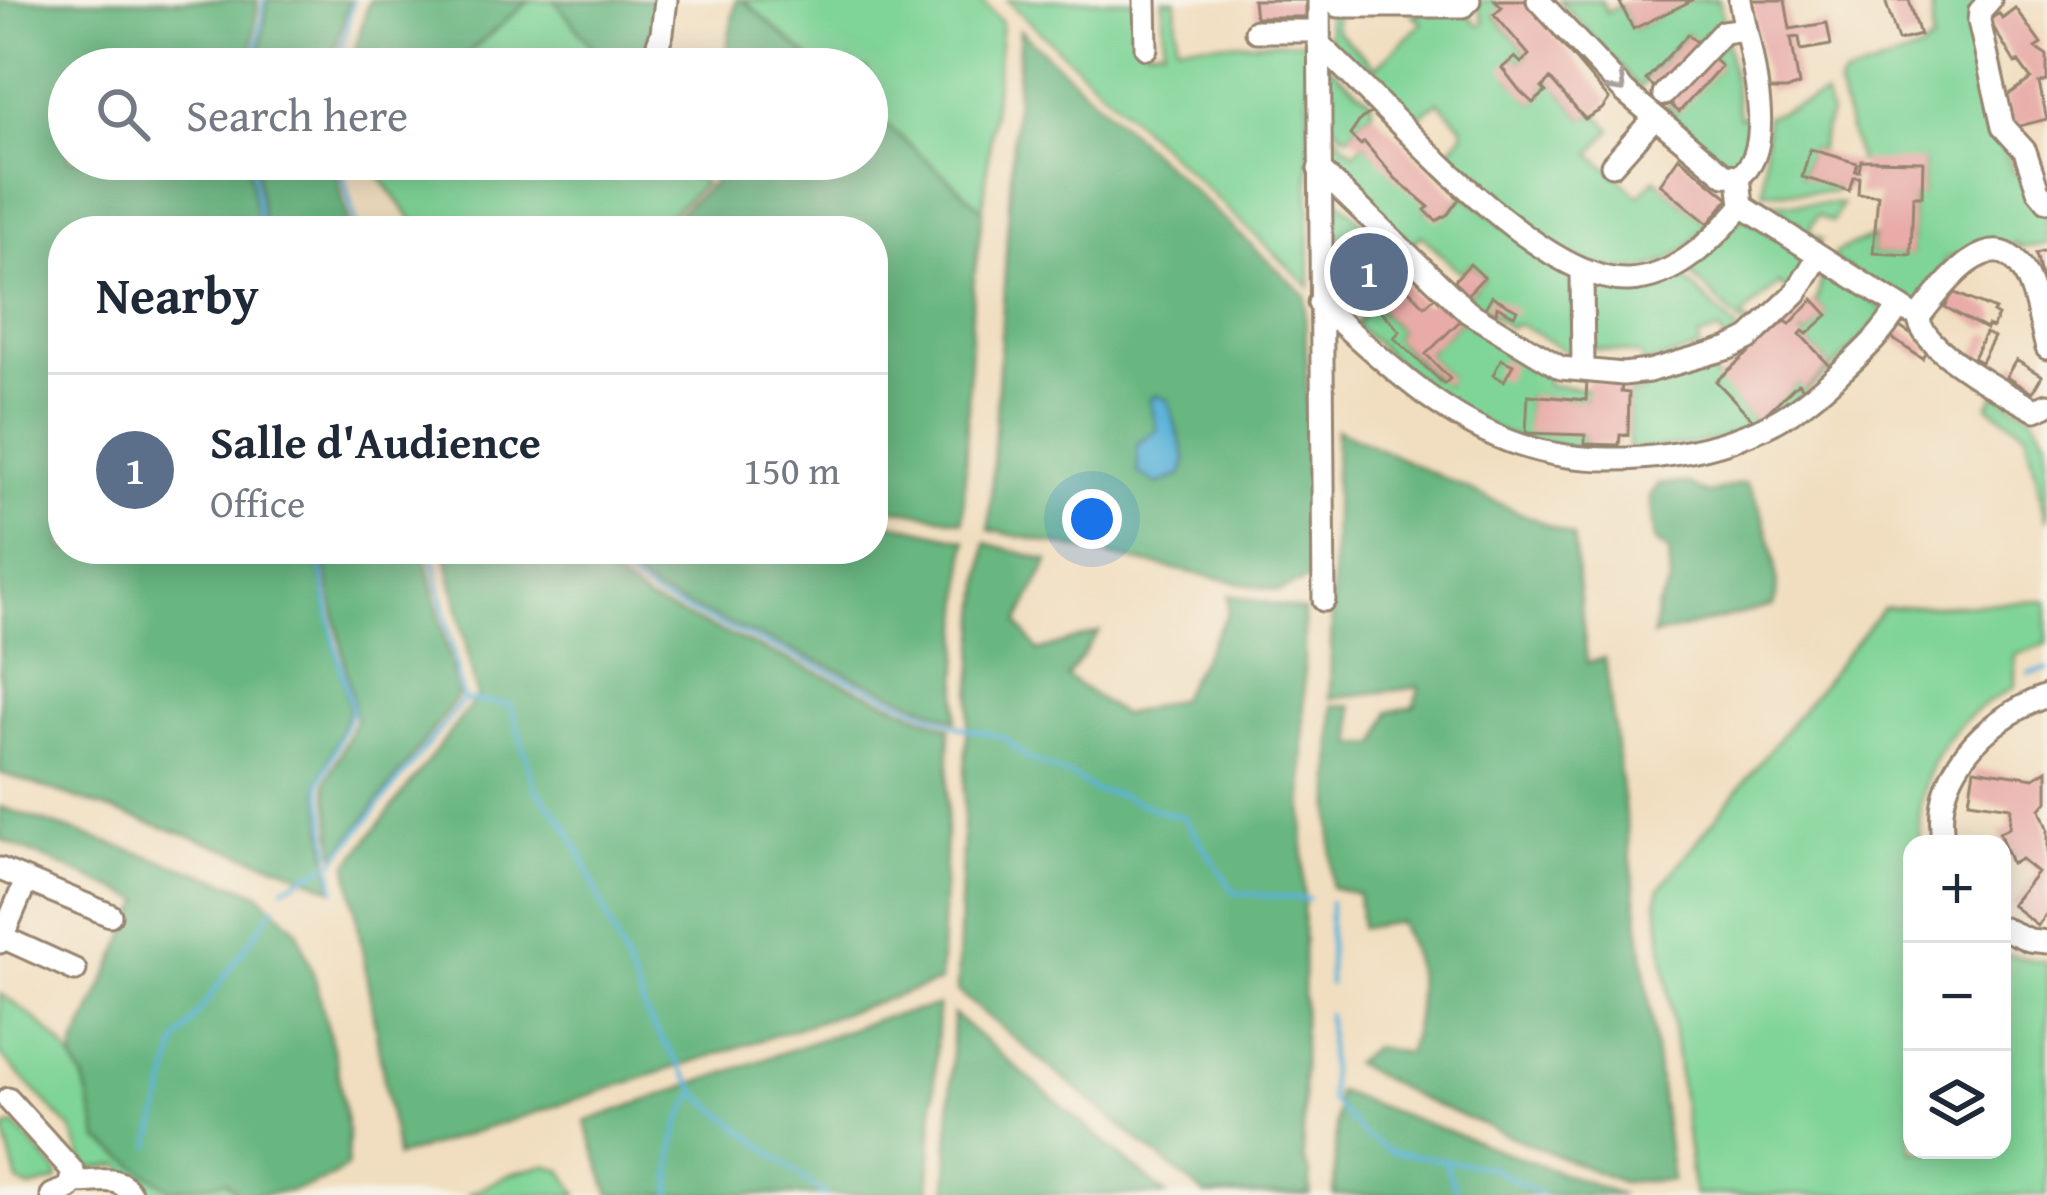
<!DOCTYPE html>
<html lang="en">
<head>
<meta charset="utf-8">
<style>
  :root { --surface:#fff; --page:#f2f2f3; --text:#1f2937; --muted:#747a83; --line:#e0e1e3; --accent:#b5179e }
  body { margin:0; font-family:"Gentium Book Plus",serif; background:var(--page); color:var(--text) }
  .controls { position:absolute; right:36px; bottom:36px; display:grid; overflow:hidden; border-radius:24px; box-shadow:0 6px 30px #0003 }
  .controls button { width:108px; height:108px; display:grid; place-items:center; padding:0; border:0; border-bottom:3px solid var(--line); background:var(--surface); color:var(--text); font:60px sans-serif }
  .you { position:absolute; left:1092px; top:519px; width:42px; height:42px; margin:-30px; border:9px solid #fff; border-radius:50%; background:#1a73e8; box-shadow:0 0 0 18px #1a73e833 }
  .badge { display:grid; place-items:center; width:78px; height:78px; border-radius:50%; background:var(--accent); color:#fff; font-size:39px; font-weight:700 }
  .pin { position:absolute; translate:-50% -50%; border:6px solid #fff; box-shadow:0 3px 12px #0006 }
  .list { margin:0; padding:0; list-style:none }
  h2 { display:flex; justify-content:space-between; align-items:center; height:156px; margin:0; padding:0 48px; font-size:51px }
  h2 small { font-size:39px; font-weight:400; color:var(--muted) }
  .list li { display:grid; grid-template-columns:78px 1fr auto; gap:36px; align-items:center; box-sizing:border-box; height:192px; padding:0 48px; border-top:3px solid var(--line) }
  .list b { display:block; font-size:45px; white-space:nowrap }
  .list p { margin:0; font-size:39px; white-space:nowrap; color:var(--muted) }
  .list em { font-size:39px; font-style:normal; color:var(--muted) }
  .icon { flex:none; width:66px; height:66px; fill:none; stroke:currentColor; stroke-width:2; stroke-linecap:round; stroke-linejoin:round }
  .map { position:relative; flex:none; width:2047px; height:1195px; overflow:hidden }
  .search { position:absolute; background:var(--surface); box-shadow:0 6px 30px #0003; left:48px; top:48px; width:840px; height:132px; display:flex; align-items:center; gap:30px; box-sizing:border-box; padding:0 42px; border-radius:66px; color:var(--muted); font-size:45px }
  .panel { position:absolute; background:var(--surface); box-shadow:0 6px 30px #0003; left:48px; top:216px; width:840px; height:348px; border-radius:48px }
  .map>svg:first-child { display:block }
  .green { fill:#7fd497; stroke:#5d7f5a; stroke-width:3 }
  .forest { fill:#67b680; stroke:#51704f; stroke-width:3 }
  .water { fill:#5cb4d9; stroke:#4c6f7c; stroke-width:3 }
  .lines { fill:none; stroke-linecap:round; stroke-linejoin:round }
  .stream { stroke:#5cb4d9; stroke-width:4.5 }
  .building { fill:#e8aba7 }
  .minor-casing { stroke:#96846f; stroke-width:27 }
  .minor { stroke:#fff; stroke-width:21 }
  .oneway { stroke:#a79f9a }
</style>
</head>
<body>
<div class="map">
<svg width="2047" height="1195" viewBox="0 0 2047 1195">
  <rect width="100%" height="100%" fill="#f7f3e8"/>
  <filter id="ink" filterUnits="userSpaceOnUse"><feTurbulence type="fractalNoise" baseFrequency=".00833" numOctaves="2"/><feDisplacementMap in="SourceGraphic" scale="24" xChannelSelector="R" yChannelSelector="G"/><feConvolveMatrix kernelMatrix="1 2 1 2 8 2 1 2 1" color-interpolation-filters="sRGB"/></filter>
  <filter id="wash" filterUnits="userSpaceOnUse"><feTurbulence type="fractalNoise" baseFrequency=".004" numOctaves="4" result="noise"/><feDisplacementMap in="SourceGraphic" scale="48" xChannelSelector="R" yChannelSelector="G"/><feGaussianBlur stdDeviation="2.7" result="paint"/><feColorMatrix in="noise" values="0 0 0 0 0 0 0 0 0 0 0 0 0 0 0 0 0 1.4 0 .05"/><feComposite in="paint" operator="in"/></filter>
  <g filter="url(#wash)">
    <rect width="100%" height="100%" fill="#f1dec0"/>
    <!-- green -->
    <path class="green" d="M530,0h24l56,69h-161z
      M743,0h237l22,22 -19,187 -116,-101v-39h-45z
      M1007,0h132l7,48 18,-1 -1,-47h13l1,44 131,-3 2,246z
      M1495,0l7,7 -8,8 35,40 -8,8 -6,-6 -5,21 23,25 12,-11 -3,-4 8,-9 34,40 12,-5 16,15 -21,25 48,42 16,-17 53,45c-8,9 -16,20 -26,27 -81,63 -181,-46 -239,-94l20,-23 -1,-8 -24,-25 -27,23 -82,-82 -3,-36 9,7 1,17 40,37 46,-44 -10,-9 53,-3 14,15 5,-4 -8,-20z
      M1559,0h42l6,12 14,-7 13,24 54,-29h31l4,19 -23,26 -13,-11 -47,54z
      M1932,0h51l16,138 15,35 10,-3 23,41v33l-27,4 -4,-5 -69,15 -21,40 -17,8 -75,-46 1,-7 39,-17 -1,17 38,1 2,-58 9,-1 1,-33h-64l-21,-75 4,-8 79,-28 11,-9z
      M1727,41l12,76 7,-1v36l-19,9 -9,-3 -54,-50 5,-5 9,8 42,-45 -11,-12z
      M1331,67l40,34 1,11 -11,7 -11,16h-5l-21,-19 1,-46z
      M1825,95l5,18 -11,38 -9,-2 -8,27 36,11 -4,5h-71l4,-76z
      M1334,134l20,19 10,-11 65,65 -3,4 22,3 16,-20 111,87v75l-56,-32 -10,3 -44,-30 19,-20 -14,-13 -9,9 -40,-38 -13,14 -82,-85 -1,-29z
      M366,159h318l20,25 -54,47h-229z
      M1330,192l50,48 -7,7 -20,-12 -20,2 -1,12 -8,1z
      M1761,203l81,1 -10,18 -15,-7 -9,17 14,8 -8,9 -26,-17 12,-8 -21,-13 -13,6 -7,-6z
      M1739,219h8l61,41 -19,32 -10,-8 -37,32 7,10 -3,2 -55,-54 1,-9z
      M1824,272l56,34 4,8c-33,36 -83,90 -127,112 -37,19 -88,19 -129,25l1,-58h13l10,-17 46,-13 7,3 51,57 42,-40 8,6 24,-23 -30,-32 3,-3 4,3 20,-19 -11,-13z
      M1681,275l56,55 -4,7 -9,4 -4,-10 -22,7 2,10 -58,17 -1,-10 -54,-8 2,-57 8,-7 66,-3z
      M1373,304l27,27 -6,7 39,39 3,-1 9,8 4,-6 -23,-24 36,-35 86,48 -1,18 40,4 -1,11 -58,-4 -1,36 58,3 -2,15c-19,-3 -38,-5 -56,-10 -67,-16 -122,-71 -172,-115z
      M1995,394l37,20 15,25v82l-21,-89 -38,-26z
      M2047,601v43l-32,11v31c-15,10 -34,19 -47,31 -35,30 -57,82 -47,127h-9v306h90v-196l45,8v233h-353l-37,-295 3,-12 223,-280z
      M0,994c32,19 72,53 85,90 6,18 9,38 14,57l127,40 14,14h-95l-24,-30 -35,4 -14,-39 -72,-76z
      M15,1125l43,48 -1,8 -27,7 -12,-6 -13,-48 2,-7z
      M545,1165l17,5 16,25h-111l44,-21z"/>
    <!-- forest -->
    <path class="forest" d="M0,0h258l-8,69h-181v90h178l12,72h-196v318h253l33,161 -31,74 14,105 -47,-21 -285,-95z
      M268,0h81l-19,69h-72z
      M369,0h161l-81,69h-99z
      M554,0h100v30l-16,32h-33z
      M736,0h7l79,69h-99z
      M1020,30l285,265 5,284 -31,12 -290,-61z
      M867,108l116,101 -10,78 -10,234 -90,-16v-274h-216l56,-48 -6,-24h160z
      M255,159h79l16,72h-86z
      M1336,429l237,108 14,126 18,-5 67,522 -51,2 -205,-85 -62,-34 20,-16 33,6c17,-47 14,-87 -8,-131l-38,6 -3,-34 -27,-7 2,-182 19,1 3,39 23,-1 11,-32 25,-6 6,-19 -90,11z
      M1745,482c19,22 40,97 28,124l-120,30 4,-28 14,-26 -2,-31 -14,-10 -5,-45 9,-12h30l18,10z
      M873,519l93,21 -10,180 -300,-127 -57,-44h274z
      M986,543l63,18 -31,62 20,28 61,-19 -32,45 55,38 57,-16 49,-86 1,-18 75,16 -1,548 7,15v21h-105l-248,-204 9,-245z
      M322,549h102l34,148 -122,159 -10,-74 30,-62z
      M445,549h122l38,21 43,31 302,127 -10,254 -543,175 -49,-292 129,-168z
      M0,807l257,85 40,37 18,50 21,81 12,75 -1,32c-34,23 -66,28 -107,28l-14,-14 -55,9 -72,-50 -14,-58 -11,-19v-15l68,-147 -142,-62z
      M938,1006l-9,189h-319l-25,-73 293,-103z
      M953,1014l214,181h-220z
      M1337,1091l285,104h-288z"/>
    <!-- water -->
    <path class="water" d="M1156,395l12,5 18,60 -4,15 -24,9 -20,-11 -1,-29 20,-14 -7,-31z"/>
    <g class="lines">
      <!-- stream -->
      <path class="stream" d="M254,69l10,-69
        M336,69l17,-69
        M251,159l10,72
        M339,159l18,72
        M318,549l17,94 17,68 -32,72 11,72
        M589,549l68,49 306,130 40,9 24,21 51,21 18,13c31,-2 56,23 87,24l52,77 73,6
        M2029,673l18,-4
        M463,700l48,5 24,83 30,36 20,39 64,157 51,76 125,99
        M332,869l3,21
        M284,887l51,-26 128,-161 -32,-151
        M1329,984l1,-82
        M1328,1014l3,87 32,33 27,18 100,15 52,28
        M151,1146l26,-103 98,-137
        M1445,1162l12,33
        M671,1195c2,-39 0,-70 26,-101"/>
    </g>
    <g id="blocks">
      <!-- building -->
      <path class="building" d="M1253,0h53v17h-51z
        M1495,0h29l85,99 -7,10 -17,10 -35,-40 -8,9 4,4 -13,11 -13,-12 -18,-23 13,-11 6,6 8,-8 -35,-41 8,-7z
        M1626,0h67l-60,29 -13,-26z
        M1752,0h33l5,29 37,-6 4,22 -30,5 -2,-13 -8,1 8,47 -12,5h-20z
        M1885,0h24l11,35 -22,6z
        M2015,8l26,36 -6,4 12,8v25l-8,2 8,36 -35,9 -8,-30 27,-19 -13,-18 -3,2 -26,-43 10,-7 3,5z
        M1688,34l10,9 -42,46 -10,-9z
        M1711,57l10,9 -42,46 -10,-9z
        M1373,112l86,87 -11,15 -12,7 -11,-11 4,-3 -33,-28 -32,-37 -3,3 -11,-10 11,-16z
        M1810,149l47,14 -2,8h4l2,-11 62,1 -1,35h-9l-2,59 -38,-2 5,-58 -20,-1 1,-17h-6l-4,14 -47,-14z
        M1679,157l50,41 -21,26 -48,-40z
        M1380,240l20,20 -11,10 36,36 14,-13 23,26 -36,35 24,25 -6,5 -50,-46 6,-7 -34,-37 -19,18 -16,-17 39,-39 -3,-3z
        M2047,251v43h-2l-9,-40z
        M1470,264l14,13 -19,20 -14,-13z
        M1953,292l42,18 -2,3 5,3 -6,12 -5,-2 -1,3 -41,-22z
        M1492,296l25,14 -3,5 -17,-9 -1,8 -11,-6z
        M1813,299l15,16 -21,19 -4,-3 -3,3 30,32 -25,24 -7,-7 -42,40 -40,-42 69,-60 5,3z
        M1898,326l32,21 -7,12 -33,-22z
        M1985,333l9,4 -13,25 -8,-4z
        M1501,359l12,6 -9,16 -11,-6z
        M2016,360l26,16 -10,17 -26,-16z
        M1587,380l35,4 -1,8 8,1 -1,42h-8l-1,10 -34,-1v-9l-59,-2 2,-38 58,5z
        M1974,769l60,9 13,-8v31l-7,8 7,19v84l-10,13 -26,-20 26,-33 -16,-13 -10,4 -12,-31 10,-4 2,-21 -42,-6z"/>
    </g>
  </g>
  <g filter="url(#ink)">
    <use href="#blocks" fill-opacity="0" stroke="#96846f" stroke-width="3"/>
    <g class="lines">
      <defs>
        <path id="minor" d="M1145,0l1,48
          M1319,0l5,600
          M1334,0l5,6h124l6,-6
          M1538,0l87,92 100,83 14,1
          M1990,0l-10,11 -1,10 24,106 22,24 13,39 9,11
          M1256,31h63
          M1319,44c68,62 219,240 310,236 47,-2 84,-40 113,-74l-3,-30
          M649,69l13,-36 4,-33
          M1664,94l59,-62 22,-3
          M1612,165l43,-48
          M1319,169l149,143 93,56 62,6 26,-3 80,-23 20,-10 47,-45 22,-36
          M1739,176c42,-27 8,-133 1,-176
          M1742,206l166,106
          M1582,273l1,97
          M1319,303c60,54 122,116 201,142 74,25 172,15 243,-17 31,-14 56,-36 81,-59 21,-19 39,-36 54,-61
          M1919,317c18,-23 69,-97 102,-50 14,20 19,56 26,81
          M1919,317c-1,31 90,79 116,93l12,-5
          M1944,844c-15,-71 42,-125 103,-148
          M0,869l110,46
          M2002,928l27,12 18,2
          M2,937l73,33
          M0,942l26,-61
          M8,1099l65,72 -4,17 -17,7
          M73,1181c22,4 46,-10 58,14"/>
      </defs>
      <!-- minor casing -->
      <use href="#minor" class="minor-casing"/>
      <!-- minor -->
      <use href="#minor" class="minor"/>
    </g>
    <!-- one-way arrows -->
    <defs><path id="oneway-chevron" d="M-2-3.5L2.5 0L-2 3.5" fill="none" stroke-width="1.6" stroke-linecap="round" stroke-linejoin="round" transform="scale(3)"/></defs>
    <use class="oneway" href="#oneway-chevron" transform="translate(1618 85) rotate(45)"/>
  </g>
</svg>
<div class="controls">
<button>+</button>
<button>−</button>
<button><svg class="icon" aria-label="layers" viewBox="0 0 24 24"><path d="M12 4l9 5-9 5-9-5zM3 14l9 5 9-5"/></svg></button>
</div>
<div class="you"></div>
<div class="pin badge" style="left:1369px;top:272px;background:#5c6f8a">1</div>
<div class="search"><svg class="icon" aria-label="search" viewBox="0 0 24 24"><circle cx="10" cy="10" r="6"/><path d="M15 15l6 6"/></svg>Search here</div>
<section class="panel">
<h2>Nearby<small></small></h2>
<ul class="list">
<li><span class="badge" style="background:#5c6f8a">1</span><div><b>Salle d'Audience</b><p>Office</p></div><em>150 m</em></li>
</ul>
</section>
</div>
</body>
</html>
